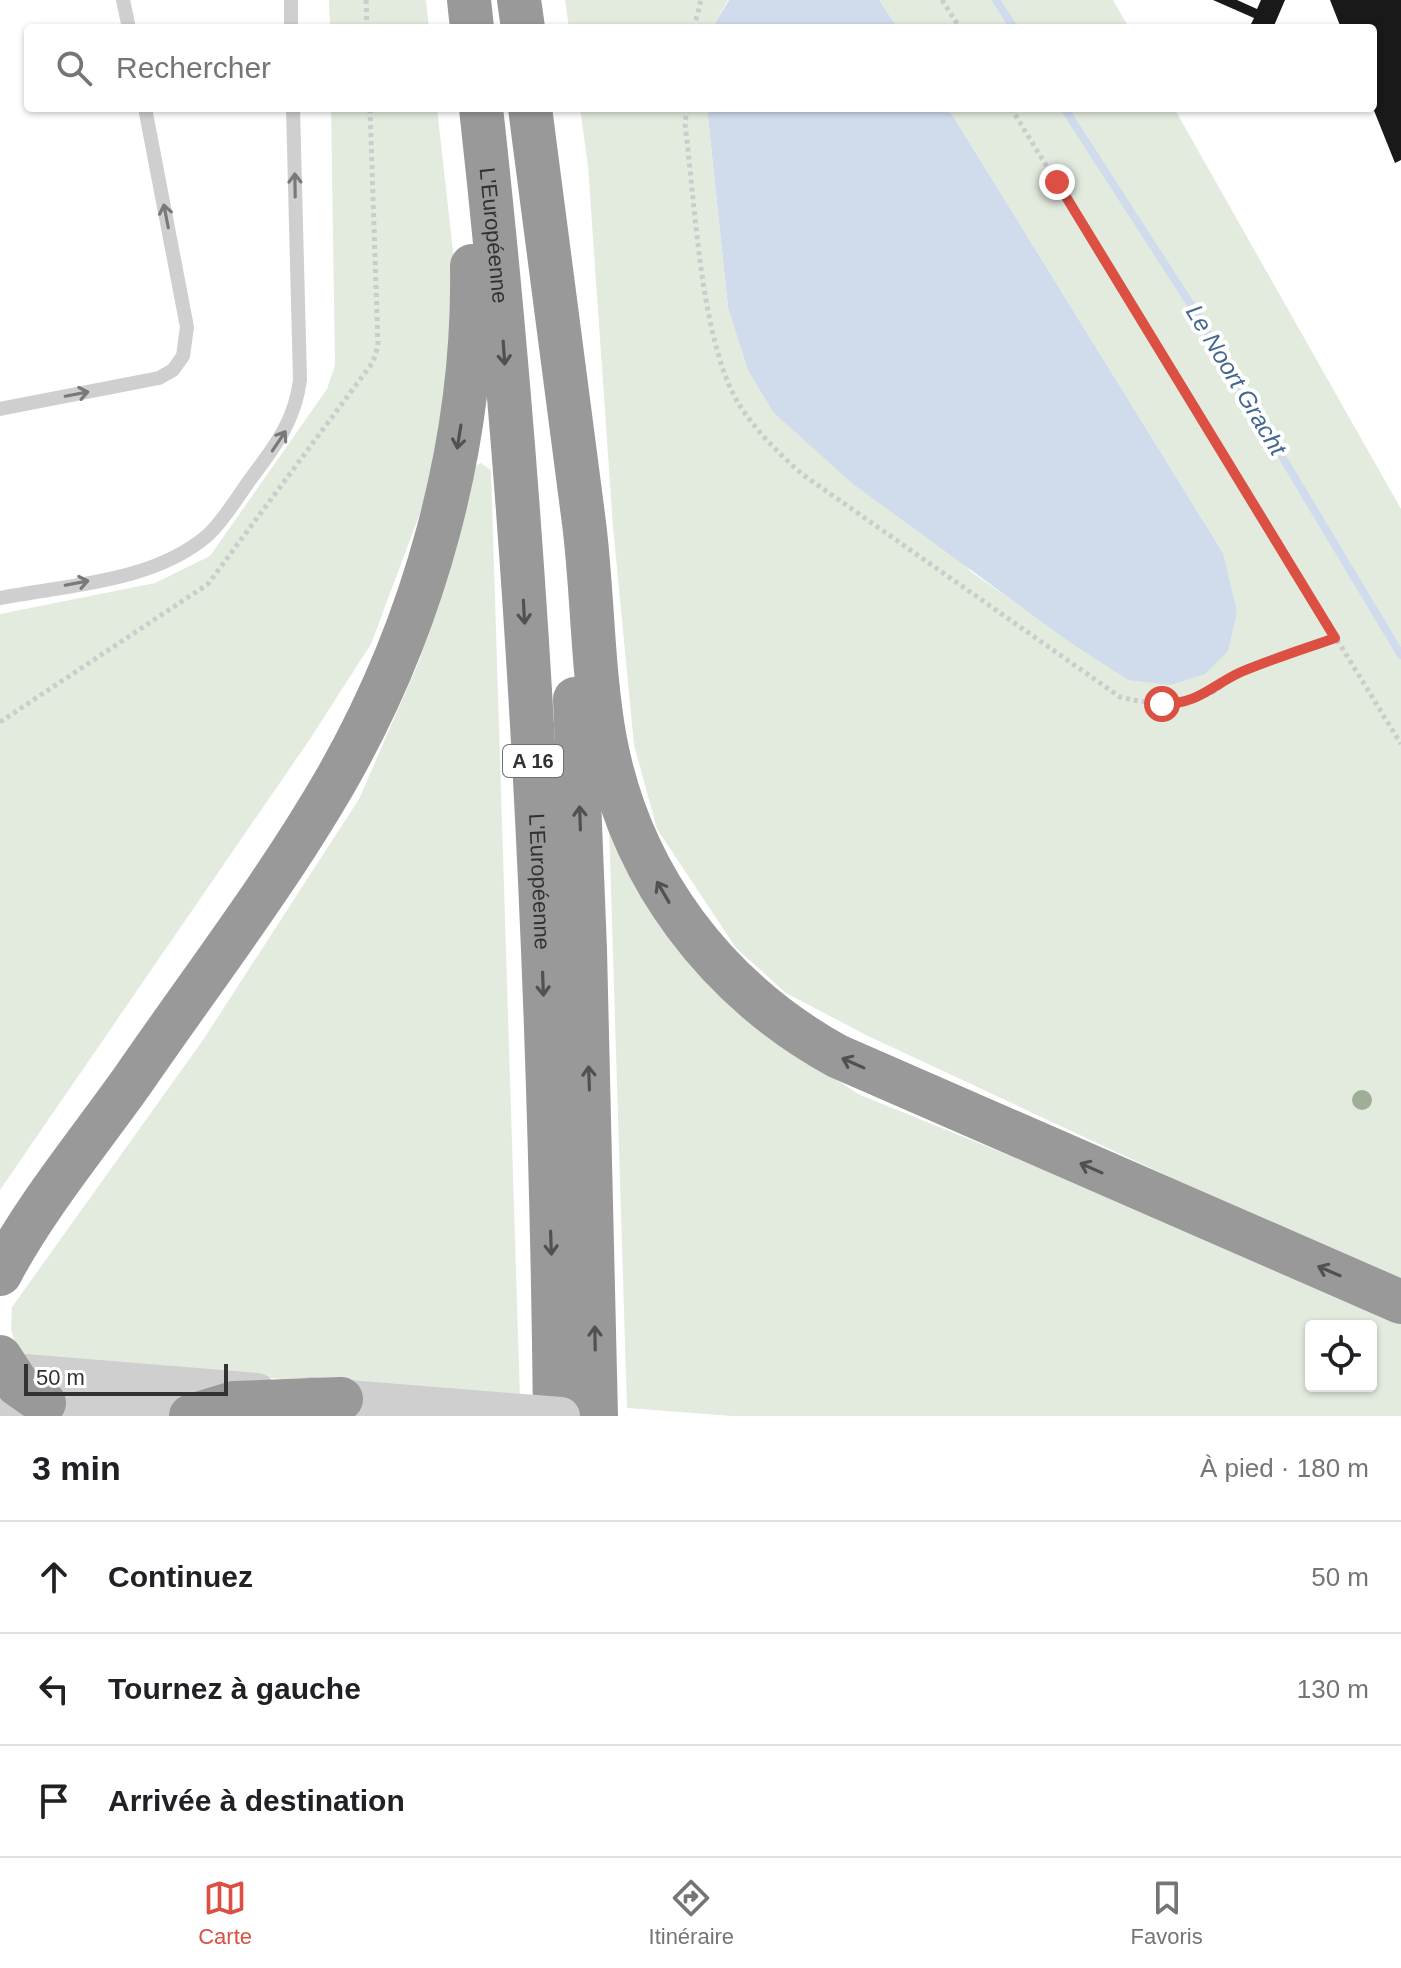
<!DOCTYPE html>
<html lang="fr">
<head>
<meta charset="utf-8">
<style>
  :root { --surface:#fff; --page:#f2f2f2; --text:#202124; --muted:#757577; --line:#e0e0e0; --accent:#db5043 }
  body { margin:0; font-family:Helvetica,sans-serif; background:var(--page); color:var(--text) }
  .controls { position:absolute; right:24px; bottom:24px; display:grid; overflow:hidden; border-radius:8px; box-shadow:0 2px 6px #0004 }
  .controls button { width:72px; height:72px; display:grid; place-items:center; padding:0; border:0; border-bottom:2px solid var(--line); background:var(--surface); color:var(--text); font:40px sans-serif }
  .scale { position:absolute; left:24px; bottom:20px; width:204px; box-sizing:border-box; padding-left:8px; border:4px solid #323232; border-top:0; font-size:22px; line-height:28px; white-space:nowrap; color:#323232; -webkit-text-stroke:6px #fff; paint-order:stroke }
  .stop { position:absolute; width:24px; height:24px; margin:-18px; border:6px solid #db5043; border-radius:50%; background:#fff }
  .stop.end { background:#db5043; border-color:#fff; box-shadow:0 2px 8px #0008 }
  .list { margin:0; padding:0; list-style:none }
  h2 { display:flex; justify-content:space-between; align-items:center; height:104px; margin:0; padding:0 32px; font-size:34px }
  h2 small { font-size:26px; font-weight:400; color:var(--muted) }
  .list li { display:grid; grid-template-columns:52px 1fr auto; gap:24px; align-items:center; box-sizing:border-box; height:112px; padding:0 32px; border-top:2px solid var(--line) }
  .list b { display:block; font-size:30px; white-space:nowrap }
  .list em { font-size:26px; font-style:normal; color:var(--muted) }
  .icon { flex:none; width:44px; height:44px; fill:none; stroke:currentColor; stroke-width:2; stroke-linecap:round; stroke-linejoin:round }
  .map { position:relative; flex:none; width:1401px; height:1416px; overflow:hidden }
  .search { position:absolute; background:var(--surface); box-shadow:0 2px 6px #0004; left:24px; right:24px; top:24px; height:88px; display:flex; align-items:center; gap:20px; box-sizing:border-box; padding:0 28px; border-radius:8px; color:var(--muted); font-size:30px }
  .sheet { height:440px; background:var(--surface) }
  nav { display:flex; justify-content:space-around; align-items:center; box-sizing:border-box; height:112px; border-top:2px solid var(--line); background:var(--surface); font-size:22px; color:var(--muted) }
  nav a { display:grid; justify-items:center; gap:4px }
  nav .on { color:var(--accent) }
  .map>svg:first-child { display:block }
  .green { fill:#e3ebdf; fill-rule:evenodd }
  .water { fill:#d0dcec }
  .lines { fill:none; stroke-linecap:round; stroke-linejoin:round }
  .stream { stroke:#d0dcec; stroke-width:8 }
  .building { fill:#191919 }
  .path { stroke:#ccc; stroke-width:5; stroke-dasharray:4 4; stroke-linecap:butt }
  .service { stroke:#cfcfcf; stroke-width:14 }
  .tertiary { stroke:#cfcfcf; stroke-width:38 }
  .motorway { stroke:#999; stroke-width:44 }
  .tertiary-bridge { stroke:#cfcfcf; stroke-width:38 }
  .tree { fill:#9eae97 }
  .oneway { stroke:#797979 }
  .oneway2 { stroke:#515151 }
  .route { stroke:#db5043; stroke-width:10 }
  .labels { text-anchor:middle; stroke-width:8; stroke-linejoin:round; paint-order:stroke }
  .shield { fill:#fff; stroke:#707070; stroke-width:2 }
  .shield-label { font-size:20px; font-weight:bold; fill:#323232 }
  .street-label { font-size:22px; fill:#323232; stroke:#fff }
  .water-label { font-size:24px; font-style:italic; fill:#446790; stroke:#fff }
</style>
</head>
<body>
<div class="map">
<svg width="1401" height="1416" viewBox="0 0 1401 1416">
  <rect width="100%" height="100%" fill="#fff"/>
  <!-- green -->
  <path class="green" d="M329,0h97l3,28h-99z
    M565,0h163l-16,28h-143z
    M879,0h234l16,28h-231z
    M331,108h106l17,152 -5,99 -18,125 -60,160 -61,95 -310,451v-576l155,-31 55,-27 117,-167 8,-24z
    M580,108h127l21,199 243,265 157,108 95,-127 -275,-445h226l227,401v776l-533,-249 -82,-43 -50,-45 -79,-119 -23,-84 -21,-218 -25,-361z
    M481,463l10,7 29,928 -486,-39 -17,-8 -6,-22 1,-22 191,-267 156,-241 61,-140 39,-125 14,-67z
    M609,826l164,210 85,58 543,221v101h-669l-105,-8zM1311,1326h60v60h-60z"/>
  <!-- water -->
  <path class="water" d="M729,0h150l19,28h-186z
    M707,108h241l275,445 14,59 -9,39 -23,23 -35,11 -42,-5 -60,-39 -215,-157 -80,-72 -25,-42 -20,-63z"/>
  <g class="lines">
    <!-- stream -->
    <path class="stream" d="M996,0l18,28
      M1064,108l129,200 208,347"/>
  </g>
  <!-- building -->
  <path class="building" d="M1213,0h24l20,9 4,-9h24l-12,28h-24l5,-10z
    M1330,0h71v160l-6,3 -22,-55v-80h-32z"/>
  <g class="lines">
    <!-- path -->
    <path class="path" d="M366,0l1,28
      M942,0l18,28
      M694,28l7,-28
      M687,108l-2,16c10,77 15,212 52,277 16,27 41,52 65,73l318,223c32,8 60,10 91,-4 11,-6 19,-16 31,-21 30,-13 62,-23 93,-34
      M1011,108l390,636
      M0,722l208,-138 165,-222 5,-16 -8,-238"/>
    <!-- service -->
    <path class="service" d="M123,0l6,28
      M291,0v28
      M0,409l159,-31 14,-8 10,-14 4,-29 -42,-219
      M0,598c68,-13 154,-16 208,-63 17,-16 30,-39 44,-58 24,-32 43,-57 48,-97l-7,-272"/>
    <!-- tertiary -->
    <path class="tertiary" d="M0,1371l257,21
      M310,1396l137,11
      M0,1400l209,16"/>
    <!-- motorway -->
    <g class="motorway">
      <path d="M469,0l3,28"/>
      <path d="M519,0l4,28"/>
      <path id="s1" d="M481,108c48,433 69,872 74,1308"/>
      <path d="M530,108c18,138 37,276 54,415 9,72 8,145 21,217 26,137 111,249 232,316l564,246"/>
      <path d="M575,699l10,251 11,466"/>
      <path d="M0,1274c35,-67 89,-132 133,-194 68,-99 143,-196 203,-300 88,-154 139,-336 136,-514"/>
      <path d="M0,1357l18,28 26,18"/>
      <path d="M191,1416l43,-13 107,-4"/>
    </g>
    <!-- tertiary-bridge -->
    <path class="tertiary-bridge" d="M447,1407l114,9"/>
  </g>
  <!-- trees -->
  <circle class="tree" cx="1362" cy="1100" r="10"/>
  <!-- one-way arrows -->
  <defs><path id="oneway-shaft" d="M-6 0H5M1.5-3L5.5 0L1.5 3" fill="none" stroke-width="1.6" stroke-linecap="round" stroke-linejoin="round" transform="scale(2)"/></defs>
  <g class="oneway">
    <use href="#oneway-shaft" transform="translate(295 185) rotate(-91)"/>
    <use href="#oneway-shaft" transform="translate(166 216) rotate(-101)"/>
    <use href="#oneway-shaft" transform="translate(77 394) rotate(-11)"/>
    <use href="#oneway-shaft" transform="translate(279 441) rotate(-56)"/>
    <use href="#oneway-shaft" transform="translate(77 583) rotate(-11)"/>
  </g>
  <g class="oneway2">
    <use href="#oneway-shaft" transform="translate(504 353) rotate(86)"/>
    <use href="#oneway-shaft" transform="translate(459 437) rotate(99)"/>
    <use href="#oneway-shaft" transform="translate(524 612) rotate(87)"/>
    <use href="#oneway-shaft" transform="translate(580 818) rotate(-92)"/>
    <use href="#oneway-shaft" transform="translate(663 892) rotate(-120)"/>
    <use href="#oneway-shaft" transform="translate(543 984) rotate(88)"/>
    <use href="#oneway-shaft" transform="translate(853 1063) rotate(-156)"/>
    <use href="#oneway-shaft" transform="translate(589 1078) rotate(-92)"/>
    <use href="#oneway-shaft" transform="translate(1091 1168) rotate(-156)"/>
    <use href="#oneway-shaft" transform="translate(551 1243) rotate(88)"/>
    <use href="#oneway-shaft" transform="translate(1329 1271) rotate(-157)"/>
    <use href="#oneway-shaft" transform="translate(595 1338) rotate(-91)"/>
  </g>
  <g class="lines">
    <!-- route -->
    <path class="route" d="M1057,182l278,456c-31,11 -63,21 -94,34 -29,13 -42,32 -79,32"/>
  </g>
  <g class="labels">
    <!-- shield labels -->
    <rect class="shield" x="503" y="745" width="60" height="32" rx="6"/>
    <g class="shield-label">
      <text x="533" y="768">A 16</text>
    </g>
    <!-- street labels -->
    <g class="street-label">
      <text dy="8" stroke="none"><textPath href="#s1" startOffset="128">L'Européenne</textPath></text>
      <text dy="8" stroke="none"><textPath href="#s1" startOffset="776">L'Européenne</textPath></text>
    </g>
    <!-- water labels -->
    <g class="water-label">
      <text transform="translate(1236 380) rotate(59)" y="8">Le Noort Gracht</text>
    </g>
  </g>
</svg>
<div class="controls">
<button><svg class="icon" aria-label="locate" viewBox="0 0 24 24"><circle cx="12" cy="12" r="6"/><path d="M12 2v4M12 18v4M2 12h4M18 12h4"/></svg></button>
</div>
<div class="scale">50 m</div>
<div class="stop" style="left:1162px;top:704px"></div>
<div class="stop end" style="left:1057px;top:182px"></div>
<div class="search"><svg class="icon" aria-label="search" viewBox="0 0 24 24"><circle cx="10" cy="10" r="6"/><path d="M15 15l6 6"/></svg>Rechercher</div>
</div>
<section class="sheet">
<h2>3 min<small>À pied · 180 m</small></h2>
<ul class="list">
<li><svg class="icon" aria-label="ahead" viewBox="0 0 24 24"><path d="M12 20V5M6 11l6-6 6 6"/></svg><div><b>Continuez</b></div><em>50 m</em></li>
<li><svg class="icon" aria-label="left" viewBox="0 0 24 24"><path d="M17 20v-9H6M10 6l-5 5 5 5"/></svg><div><b>Tournez à gauche</b></div><em>130 m</em></li>
<li><svg class="icon" aria-label="arrive" viewBox="0 0 24 24"><path d="M6 21V4h12l-3 4 3 4H6"/></svg><div><b>Arrivée à destination</b></div></li>
</ul>
</section>
<nav>
<a class="on"><svg class="icon" aria-label="map" viewBox="0 0 24 24"><path d="M3 6l6-2 6 2 6-2v14l-6 2-6-2-6 2zM9 4v14M15 6v14"/></svg>Carte</a>
<a><svg class="icon" aria-label="directions" viewBox="0 0 24 24"><path d="M12 3l9 9-9 9-9-9zM9 14v-3h6M13 9l2 2-2 2"/></svg>Itinéraire</a>
<a><svg class="icon" aria-label="saved" viewBox="0 0 24 24"><path d="M7 4h10v16l-5-4-5 4z"/></svg>Favoris</a>
</nav>
</body>
</html>
